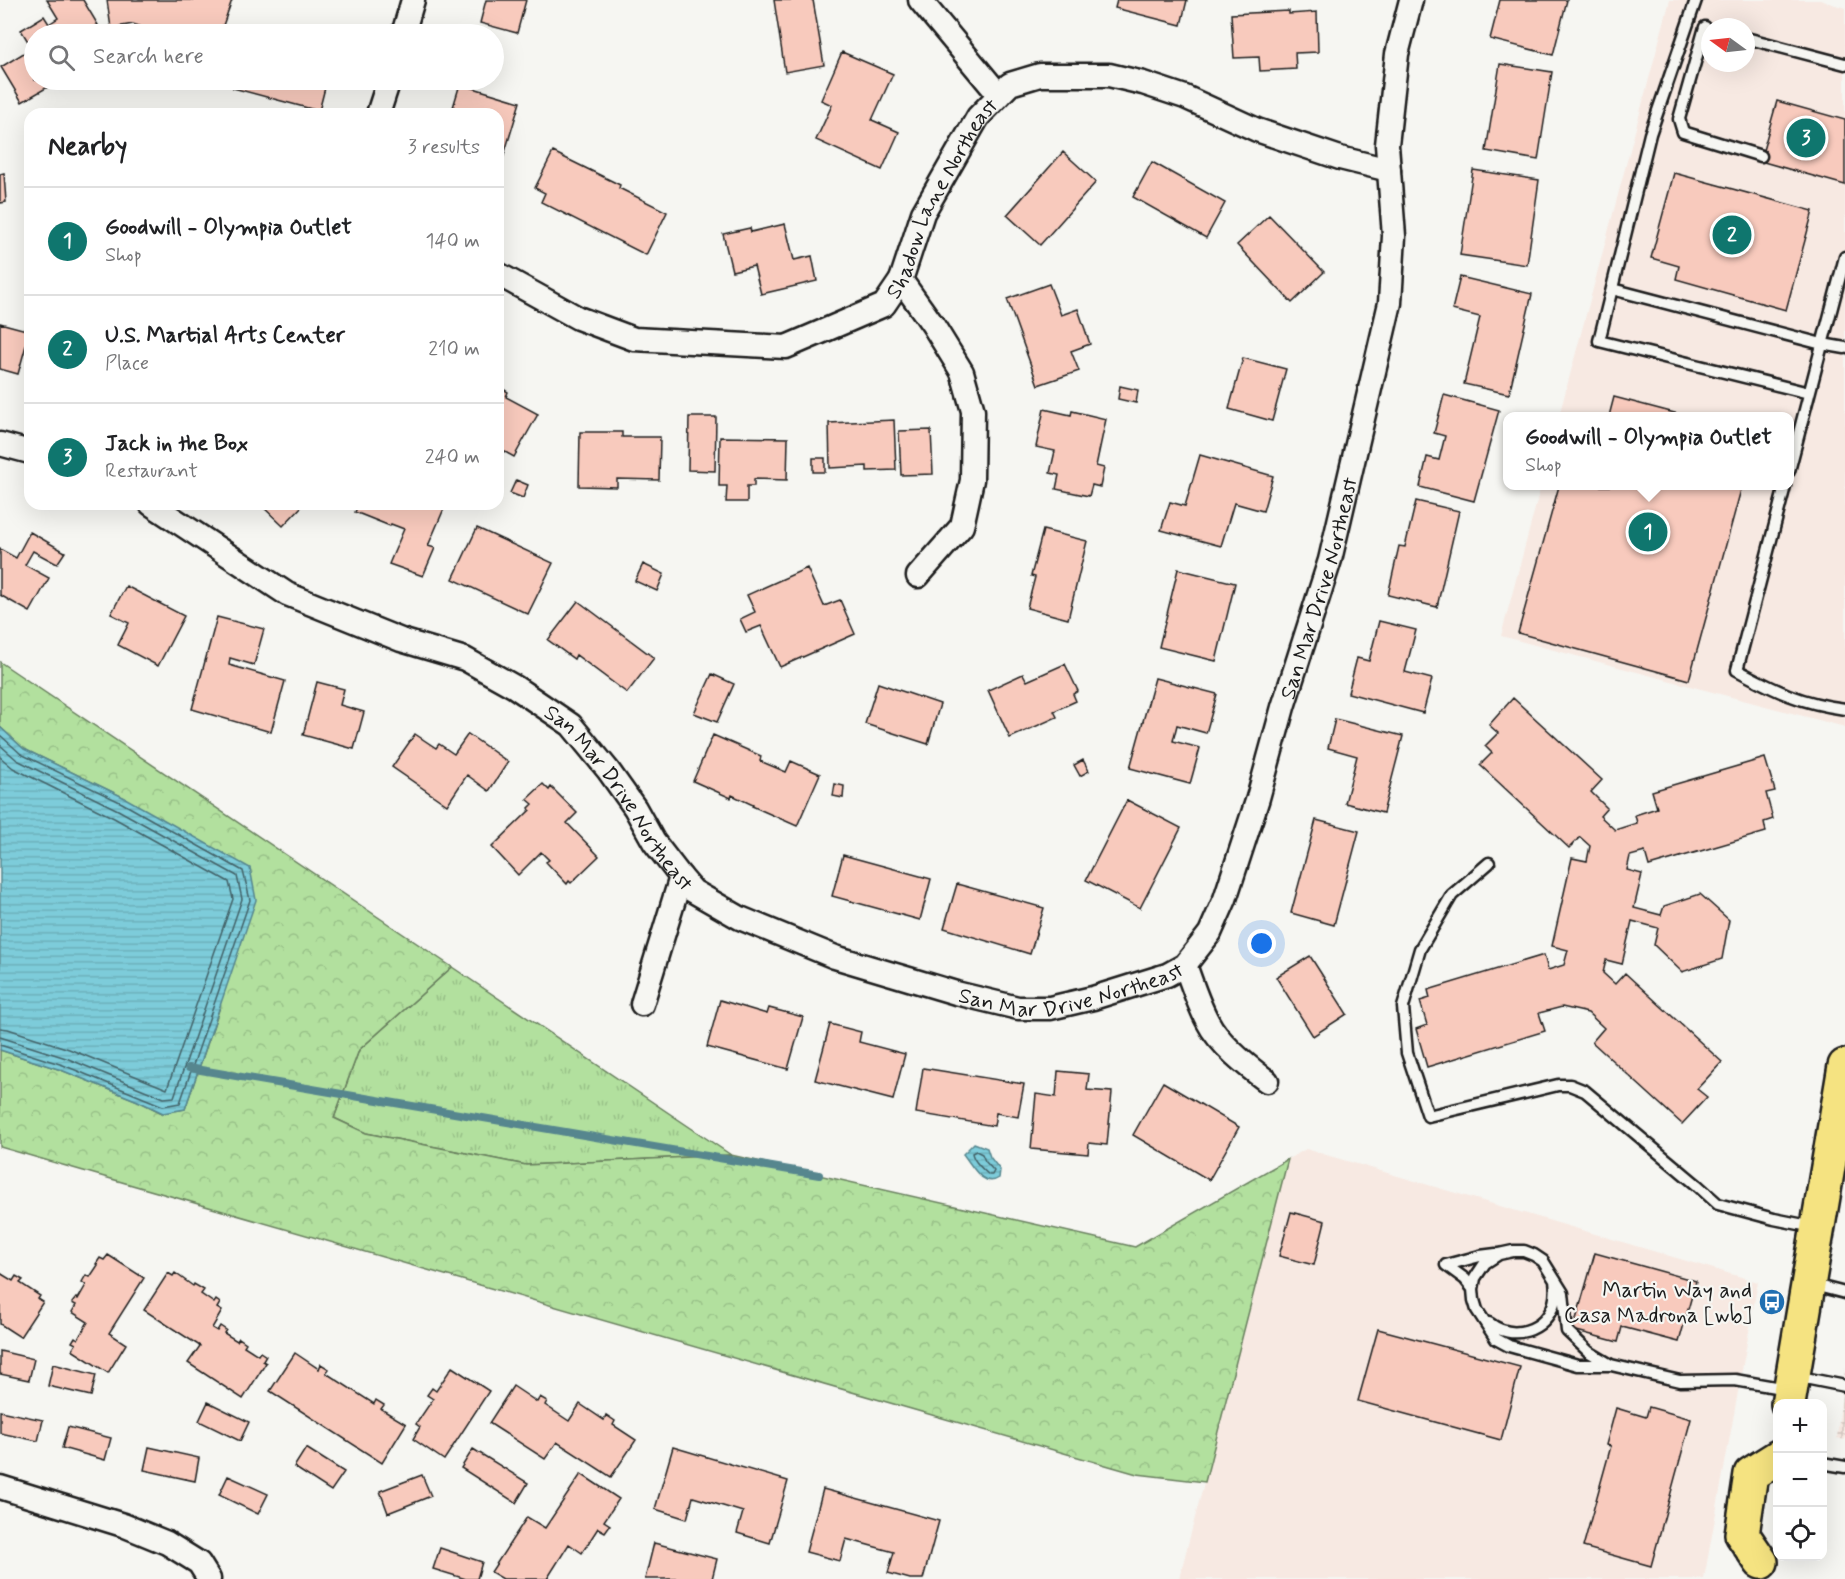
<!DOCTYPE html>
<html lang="en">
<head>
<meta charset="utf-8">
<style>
  :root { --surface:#fff; --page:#f6f6f6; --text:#202124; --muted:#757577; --line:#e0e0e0; --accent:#0f766e }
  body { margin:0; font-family:Mynerve,sans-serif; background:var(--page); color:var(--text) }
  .controls { position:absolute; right:18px; bottom:18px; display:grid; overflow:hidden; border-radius:12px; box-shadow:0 6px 24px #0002 }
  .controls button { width:54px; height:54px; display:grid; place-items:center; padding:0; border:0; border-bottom:2px solid var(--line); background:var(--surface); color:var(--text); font:30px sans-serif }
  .compass { position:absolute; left:1701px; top:18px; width:54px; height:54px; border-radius:50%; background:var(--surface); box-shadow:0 6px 24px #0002; rotate:285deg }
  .you { position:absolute; left:1262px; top:944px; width:21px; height:21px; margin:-15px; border:4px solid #fff; border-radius:50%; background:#1a73e8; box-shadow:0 0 0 9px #1a73e833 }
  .badge { display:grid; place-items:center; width:39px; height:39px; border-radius:50%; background:var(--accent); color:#fff; font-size:20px; font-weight:700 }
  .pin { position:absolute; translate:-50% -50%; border:3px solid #fff; box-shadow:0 2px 6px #0006 }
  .popup { position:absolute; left:1503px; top:412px; width:291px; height:78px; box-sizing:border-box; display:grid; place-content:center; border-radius:12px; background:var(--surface); filter:drop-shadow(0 2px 4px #0005); font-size:20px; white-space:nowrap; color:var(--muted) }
  .popup b { font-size:22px; color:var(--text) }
  .popup::after { content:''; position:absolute; left:50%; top:100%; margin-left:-12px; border:12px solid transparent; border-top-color:var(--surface) }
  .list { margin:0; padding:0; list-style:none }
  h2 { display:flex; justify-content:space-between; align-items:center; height:78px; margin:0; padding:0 24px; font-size:26px }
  h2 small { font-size:20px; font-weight:400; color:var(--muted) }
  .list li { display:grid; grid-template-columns:39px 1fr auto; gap:18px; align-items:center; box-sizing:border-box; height:108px; padding:0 24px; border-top:2px solid var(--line) }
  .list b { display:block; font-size:22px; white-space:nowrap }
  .list p { margin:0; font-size:20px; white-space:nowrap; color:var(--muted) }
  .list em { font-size:20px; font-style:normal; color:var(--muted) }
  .icon { flex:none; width:33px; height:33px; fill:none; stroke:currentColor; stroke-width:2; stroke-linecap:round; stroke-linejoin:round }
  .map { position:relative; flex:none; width:1845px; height:1579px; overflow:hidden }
  .search { position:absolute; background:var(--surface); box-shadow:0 6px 24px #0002; left:24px; top:24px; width:480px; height:66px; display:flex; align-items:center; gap:15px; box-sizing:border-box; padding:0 21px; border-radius:33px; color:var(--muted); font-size:22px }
  .panel { position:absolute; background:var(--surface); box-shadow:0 6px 24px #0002; left:24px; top:108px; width:480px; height:402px; border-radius:18px }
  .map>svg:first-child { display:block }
  .built { fill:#f7e9e2; fill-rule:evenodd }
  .industrial { fill:url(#industrial-grid) }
  .grass { fill:url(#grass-tufts); stroke:#677e5d; stroke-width:1.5 }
  .forest { fill:url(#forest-crowns); stroke:#677e5d; stroke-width:1.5 }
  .water { fill:url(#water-rules); stroke:#56868e; stroke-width:1.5 }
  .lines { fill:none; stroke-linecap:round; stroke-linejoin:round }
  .shore { stroke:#436268; stroke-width:1.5 }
  .stream { stroke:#56868e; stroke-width:8 }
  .building { fill:#f8cabd; stroke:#1c1c1c; stroke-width:1.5 }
  .service-casing { stroke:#1c1c1c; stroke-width:15 }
  .minor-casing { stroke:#1c1c1c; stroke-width:27 }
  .primary-casing { stroke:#1c1c1c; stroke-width:38 }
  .service { stroke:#f6f6f2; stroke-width:10 }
  .minor { stroke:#f6f6f2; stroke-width:22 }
  .primary { stroke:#f5e381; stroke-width:33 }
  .labels { text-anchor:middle; stroke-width:4.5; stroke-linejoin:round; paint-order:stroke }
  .street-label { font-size:22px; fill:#1c1c1c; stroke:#f6f6f2 }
  .poi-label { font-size:22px; fill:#1c1c1c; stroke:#f6f6f2; text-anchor:end }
</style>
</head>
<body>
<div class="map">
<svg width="1845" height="1579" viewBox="0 0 1845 1579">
  <defs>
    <pattern id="industrial-grid" width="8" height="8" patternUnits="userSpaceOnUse" patternTransform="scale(1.5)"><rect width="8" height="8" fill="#f7e9e2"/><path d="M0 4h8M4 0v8" fill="none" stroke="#d3c7c1"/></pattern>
    <pattern id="grass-tufts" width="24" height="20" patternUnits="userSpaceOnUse" patternTransform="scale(1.5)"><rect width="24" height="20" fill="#b2e09e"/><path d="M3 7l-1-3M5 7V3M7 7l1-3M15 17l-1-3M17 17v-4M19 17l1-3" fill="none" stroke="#98c088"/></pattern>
    <pattern id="forest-crowns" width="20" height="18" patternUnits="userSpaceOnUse" patternTransform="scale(1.5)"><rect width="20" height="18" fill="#b2e09e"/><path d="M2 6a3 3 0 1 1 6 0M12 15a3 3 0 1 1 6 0" fill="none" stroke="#98c088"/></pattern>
    <pattern id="water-rules" width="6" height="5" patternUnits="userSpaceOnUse" patternTransform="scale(1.5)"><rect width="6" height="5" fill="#7dccda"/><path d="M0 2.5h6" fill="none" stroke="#6bafba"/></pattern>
  </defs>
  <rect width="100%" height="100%" fill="#f6f6f2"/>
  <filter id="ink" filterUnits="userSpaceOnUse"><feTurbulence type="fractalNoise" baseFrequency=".0167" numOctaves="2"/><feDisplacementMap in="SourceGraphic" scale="12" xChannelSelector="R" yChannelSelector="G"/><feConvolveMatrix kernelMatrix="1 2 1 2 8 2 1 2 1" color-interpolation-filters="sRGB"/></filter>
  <g filter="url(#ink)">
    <!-- built -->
    <path class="built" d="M1670,0h150l25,8v719l-344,-91 40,-150h248v-70h-230zM1710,27h36v36h-36z
      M1306,1149l452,133 -54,297h-525l109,-420z"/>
    <!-- industrial -->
    <path class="industrial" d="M1845,1367v73l-8,-2z"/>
    <!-- grass -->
    <path class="grass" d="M452,967l279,188 -205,10 -160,-32 -32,-15 25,-68z"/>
    <!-- forest -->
    <path class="forest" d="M0,662l452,305 -93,83 -25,68 32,15 160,32 205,-10 404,92 153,-88 -83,323 -68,-8 -1137,-327v-97l61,20 77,31 24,12 23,-4 35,-102 -95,-209 -101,-49 -24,-22z"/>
    <!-- water -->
    <path class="water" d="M0,727l24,22 101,49 125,70 6,32 -71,209 -22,4 -25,-12 -77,-31 -61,-20z
      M974,1143l13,5 3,9 10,13 -1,8c-16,11 -27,-13 -36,-24z"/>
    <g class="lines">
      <!-- shore -->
      <path class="shore" d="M0,735l21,19 101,49 121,68 7,29 -70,203 -17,3 -100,-41 -63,-20
        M0,745l17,15 101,50 119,66 5,23 -68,198 -10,1 -98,-40 -66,-21
        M0,757l13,11 101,50 115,64 4,17 -66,190 -98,-40 -61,-20 -8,-1
        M976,1151l6,3 3,7 9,10 -2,4h-3c-6,-5 -16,-15 -17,-22z"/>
      <!-- stream -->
      <path class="stream" d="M189,1068l630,107"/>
    </g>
    <!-- building -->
    <path class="building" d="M47,0h36l15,25 -15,9h-49v46h26l-38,22 -21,-35 31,-19 -11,-18 23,-14 5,8 9,-6z
      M107,0h125l-12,34h-57l-30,-10 -22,4z
      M486,0h40l-9,33 -37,-10z
      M774,0h39l11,65 -39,7z
      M1117,0h70l-6,25 -66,-17z
      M1500,0h67l-14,55 -63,-16z
      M1289,11v3l28,-2 1,40 -23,1 1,16 -36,2 -1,-14 -25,1 -3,-44z
      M300,28l24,6h-26z
      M842,52l51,22 -21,46 27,12 -17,38 -66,-30 16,-35 -11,-5z
      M1500,64l52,8 -14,88 -52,-9z
      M235,80h92l-8,31 -86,-23z
      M460,84l60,18 -22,73v-61h-47z
      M1777,101l68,19v65l-85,-24z
      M553,152l67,33 -1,3 48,24 -21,43 -105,-53 4,-9 -10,-5z
      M1063,152l33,30 -56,63 -33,-30z
      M1152,162l73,41 -19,35 -73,-41z
      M1473,170l66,10 -12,85 -67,-10z
      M4,173l2,29 -6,1v-29z
      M1674,173l139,38 -27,99 -110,-31 3,-13 -28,-8z
      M1269,215l55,57 -32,31 -55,-58z
      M785,224l9,36 18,-4 5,25 -56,13 -7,-28 -22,5 -9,-37 27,-6 1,4z
      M1460,277l72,17 -23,100 -45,-10 16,-67 -28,-7z
      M1049,284l12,31 17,-6 12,35 -19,7 8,20 -41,14 -31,-86z
      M0,323l30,8 -12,43 -18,-5z
      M1243,358l43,11 -14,52 -43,-12z
      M498,386l10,6 -2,5 32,17 -24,43 -16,-9z
      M1120,386l18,4 -2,13 -18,-4z
      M1444,395l55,15 -25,91 -54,-14 7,-30 12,3 6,-24 -11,-3z
      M1614,397l72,19h-77z
      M1044,409l27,6 1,-4 34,8 -10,47 8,2 -4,19 -8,-2 -3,11 -33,-7 3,-14 -9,-2 5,-22 -19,-4z
      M689,417h27l-1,54 -27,-1z
      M894,420l2,50 -29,1v-5l-37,2 -1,-45z
      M931,430l2,44 -32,1 -2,-44z
      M580,432h42v5h38l-1,43 -42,-1v8l-38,-1z
      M720,437l68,1 -1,42 -33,-1v7h-7v16h-21l1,-16h-8z
      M1200,455l73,21 -10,35 -29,-8 -13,43 -60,-16 9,-28 15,4z
      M813,458h12v14h-12z
      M516,480l12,5 -5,13 -13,-5z
      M1559,486h183l-53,194 -171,-47z
      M1416,501l43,10 -22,96 -49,-12 11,-49 6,1z
      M260,504h44l-21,22z
      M359,504h87l-18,42 7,2 -12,28 -34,-12 15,-35 -13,-5 -1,2 -35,-14z
      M477,528l76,35 -25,51 -75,-35z
      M1043,530l44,11 -19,78 -41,-11 8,-31 -4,-1z
      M30,532l35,20 -8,12 -24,-13 -8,14 24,13 -19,34 -30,-17v-46l16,9z
      M643,564l21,10 -7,17 -22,-10z
      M807,568l17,38 16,-6 15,34 -75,33 -19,-41 -15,6 -6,-13 15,-7 -8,-17z
      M1178,569l57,14 -19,78 -57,-14z
      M126,586l58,30 -26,50 -40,-21 11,-22 -18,-9z
      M578,601l76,57 -27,35 -51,-38 -2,4 -26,-19z
      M217,617l47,12 -10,36 -24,-7 -1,7 56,16 -14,51 -79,-23z
      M1379,621l37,9 -11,42 27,7 -9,34 -75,-20 9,-35 12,3z
      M1065,664l13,27 -5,3 3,7 -22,10 3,6 -47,21 -22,-48 35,-16 4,7z
      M712,674l22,10 -17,38 -23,-9z
      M1155,678l62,16 -11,39 -29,-8 -4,16 27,7 -10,36 -60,-16z
      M317,682l27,7 -4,16 24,7 -10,37 -51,-14z
      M878,683l62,21 -12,40 -63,-20z
      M1513,698l89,82 -11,12 16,16 -7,8 15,14 22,-7 -2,-8 22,-7 -5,-17 113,-33 10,33 -9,2 7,26 -9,3 2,10 -117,34 -4,-14 -15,4 -3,14 15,4 -8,34 27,7 3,-9 36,-12 29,26 -7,39 -40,13 -28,-27 4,-17 -26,-7 -10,43 -16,-4 -3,13 12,11 10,-11 97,89 -25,27 10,8 -25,27 -90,-82 12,-14 -16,-15 -26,-6 -23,6 6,18 -118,36 -11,-38 11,-4 -7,-24 10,-3 -2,-8 116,-35 4,15 16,-5 4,-15 -16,-4 20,-88 15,3 3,-15 -10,-9 -11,11 -89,-83 12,-12 -7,-7 13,-13 -9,-8z
      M1335,719l68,17 -20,77 -38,-10 12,-47 -29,-8z
      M415,734l21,14 3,-4 15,10 14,-20 40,28 -19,29 -22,-16 -20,30 -55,-38z
      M713,735l48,21 -1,5 26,11 5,-11 29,13 -23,52 -45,-20 1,-1 -21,-10 -1,3 -38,-17z
      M1083,760l6,11 -9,5 -6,-11z
      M543,784l6,6 2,-3 26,26 -10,10 32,33 -28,27 -2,-2 -2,3 -21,-22 3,-2 -8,-8 -23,23 -26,-28 38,-37 -1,-2 4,-4 -6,-5z
      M835,784l9,2 -1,12 -10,-2z
      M1127,800l54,28 -41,80 -54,-28z
      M1316,820l43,11 -25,94 -43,-12z
      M843,855l88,24 -11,41 -88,-24z
      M957,884l87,24 -14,46 -86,-26z
      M1310,956l37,58 -34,22 -37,-59z
      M720,1000l47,14 2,-6 34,9 -15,52 -81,-22z
      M830,1024l31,8 -2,10 46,12 -12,46 -78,-20z
      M923,1068l101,16 -6,33 -22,-4 -2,13 -78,-13z
      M1058,1071l31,3 -2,16 25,2 -5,53 -18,-2 -1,11 -57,-5 5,-55 20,3z
      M1163,1082l76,45 -30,53 -76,-45z
      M1291,1212l34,9 -11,44 -35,-9z
      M1595,1253l101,28 -17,61 -57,-15 -4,15 -45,-12z
      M108,1255l36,23 -35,55 17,11 -18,29 -36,-23 4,-6 -4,-2 3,-5 3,2 10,-17 -16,-10 4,-7 -4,-2 4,-5 2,1 8,-14 -4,-3 4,-7 4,2 8,-12 -2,-1 4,-6 4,2z
      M0,1273l13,8 3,-5 7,4 -3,3 20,13 -2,3 5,3 -23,35 -20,-13z
      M168,1273l5,3 2,-3 18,13 1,-2 10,6 -3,4 13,9 2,-3 4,3 -3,5 5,3 -10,17 5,3 3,-5 6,4 -2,3 13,8 2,-3 7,5 -2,3 14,9 2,-3 6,4 -3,5 3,2 -23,36 -55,-36 12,-17 -56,-36z
      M1378,1329l142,38 -19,73 -143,-39z
      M0,1351l34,8 -5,21 -29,-6z
      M295,1353l24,16 2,-5 8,5 -3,4 48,31 2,-4 8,5 -3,4 25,15 -24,39 -112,-72z
      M53,1364l43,11 -5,21 -43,-10z
      M452,1367l37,24 -45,69 -31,-21 7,-12 -4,-3 17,-25 -6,-4 5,-7 4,3z
      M513,1386l24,16 3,-5 7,4 -2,4 24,16 11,-17 24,16 2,-5 9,6 -2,4 23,15 -25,37 -54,-35 -12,17 -56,-36z
      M208,1402l41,20 -9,19 -41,-20z
      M1649,1407l42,12 -40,147 -68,-19 28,-101 -5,-1 10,-37 30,9z
      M0,1411l43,9 -5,21 -38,-8z
      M68,1427l43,11 -6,22 -43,-12z
      M149,1447l50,11 -4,23 -51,-11z
      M673,1447l115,34 -18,62 -33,-10 6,-21 -50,-15 -6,22 -32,-10z
      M306,1448l38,24 -13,19 -37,-24z
      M473,1449l55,34 -12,20 -55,-35z
      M581,1474l38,25 -15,22 6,4 -5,7 -7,-4 -16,25 -13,-9 -22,35h-44l-12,-7 36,-55 18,11z
      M422,1475l9,21 -43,17 -8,-22z
      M228,1476l40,18 -10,20 -39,-19z
      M823,1489l116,32 -16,58h-13l-22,-6 6,-21 -48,-13 -6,22 -34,-9z
      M654,1543l63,16 -5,20h-67z
      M440,1548l42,14 -5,17h-11l-33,-10z"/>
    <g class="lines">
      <defs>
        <path id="service" d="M1696,0l-46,134 -51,207 210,52
          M1705,27l-26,92 4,13 78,24
          M1746,38l99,26
          M1612,289l210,55 23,4
          M1789,471l56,-214
          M1785,486l-48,184c39,21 63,33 108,39
          M1489,863l-37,32 -32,54 -17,58 4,46 21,63 130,-31h12l15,6 112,94 21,19 56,15 40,8
          M1446,1265l34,-9 16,-2
          M1446,1265l19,14 8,10
          M1810,1284l35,9
          M1489,1323c23,18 56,9 65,-20 2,-7 2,-15 1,-23
          M1611,1365l-22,-13 -22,-21 -4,-38 -20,-32 -9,-6 -10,-4h-11l-14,3 -14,9 -10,15 -2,11 1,11 3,10 19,29 13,7 69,19h33l69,16 55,-1 52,9
          M1795,1376l50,10
          M1822,1463l23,4"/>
        <g id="minor">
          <path d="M920,0l79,95"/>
          <path d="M403,34l10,-34"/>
          <path d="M378,114l11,-34"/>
          <path id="s1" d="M498,274l80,44 56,21 152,8 98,-42 17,-25 22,-67 55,-96 32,-33 30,-9h69l34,8 42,14 72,33 83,28 49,12"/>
          <path d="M901,280l32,45 29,47 11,39 -1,69 -10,46 -44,50"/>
          <path d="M0,444l30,8"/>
          <path id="s2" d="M151,504l136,90 114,46 64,19 50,28 56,38 37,45 27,38 19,34 27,35 12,14 47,27 95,39 121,36 62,15h32l43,-10 74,-23 18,-10 25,-32 15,-34 33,-101 25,-91 47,-147 60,-257 4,-67 -7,-91 10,-91 14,-54"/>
          <path d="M1185,965c7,19 13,39 23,57 11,22 39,44 59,59"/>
          <path d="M642,1004l39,-127"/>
          <path d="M0,1487l123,38 44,18 32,20 10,16"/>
        </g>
        <path id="primary" d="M1788,1404l57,-338
          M1761,1562l-19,-28 9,-60 27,-17"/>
      </defs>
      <!-- service casing -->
      <use href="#service" class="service-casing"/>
      <!-- minor casing -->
      <use href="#minor" class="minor-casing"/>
      <!-- primary casing -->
      <use href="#primary" class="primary-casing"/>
      <!-- service -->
      <use href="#service" class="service"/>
      <!-- minor -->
      <use href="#minor" class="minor"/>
      <!-- primary -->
      <use href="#primary" class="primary"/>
    </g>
  </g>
  <!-- icons -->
  <defs>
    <symbol id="bus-disc" viewBox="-11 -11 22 22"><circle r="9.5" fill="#1f6fb2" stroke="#f6f6f2"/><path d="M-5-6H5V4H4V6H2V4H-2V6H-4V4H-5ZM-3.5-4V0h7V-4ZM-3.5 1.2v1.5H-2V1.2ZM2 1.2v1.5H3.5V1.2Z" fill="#fff"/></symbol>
  </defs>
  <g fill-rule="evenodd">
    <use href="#bus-disc" x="1757" y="1287" width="30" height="30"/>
  </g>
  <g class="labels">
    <!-- street labels -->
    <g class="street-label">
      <text dy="8" stroke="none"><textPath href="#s1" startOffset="532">Shadow Lane Northeast</textPath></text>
      <text dy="8" stroke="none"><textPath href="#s2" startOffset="1608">San Mar Drive Northeast</textPath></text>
      <text dy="8" stroke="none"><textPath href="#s2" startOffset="564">San Mar Drive Northeast</textPath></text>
      <text dy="8" stroke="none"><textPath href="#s2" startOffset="1086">San Mar Drive Northeast</textPath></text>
    </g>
    <!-- poi labels -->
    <g class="poi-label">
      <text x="1752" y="1297">Martin Way and<tspan x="1752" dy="25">Casa Madrona [wb]</tspan></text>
    </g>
  </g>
</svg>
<div class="controls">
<button>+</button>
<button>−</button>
<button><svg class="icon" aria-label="locate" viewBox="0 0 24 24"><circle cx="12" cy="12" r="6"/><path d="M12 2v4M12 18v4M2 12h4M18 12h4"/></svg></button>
</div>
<svg class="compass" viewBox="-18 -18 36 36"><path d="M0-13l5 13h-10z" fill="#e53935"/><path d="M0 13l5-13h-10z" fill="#757577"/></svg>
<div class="you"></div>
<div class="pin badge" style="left:1648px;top:532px">1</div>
<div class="popup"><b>Goodwill - Olympia Outlet</b>Shop</div>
<div class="pin badge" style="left:1732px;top:235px">2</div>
<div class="pin badge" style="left:1806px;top:138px">3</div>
<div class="search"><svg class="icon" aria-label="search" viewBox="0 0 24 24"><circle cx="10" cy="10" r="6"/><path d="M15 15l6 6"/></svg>Search here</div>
<section class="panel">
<h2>Nearby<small>3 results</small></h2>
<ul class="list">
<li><span class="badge">1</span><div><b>Goodwill - Olympia Outlet</b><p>Shop</p></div><em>140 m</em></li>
<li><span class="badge">2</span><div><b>U.S. Martial Arts Center</b><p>Place</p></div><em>210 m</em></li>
<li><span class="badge">3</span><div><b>Jack in the Box</b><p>Restaurant</p></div><em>240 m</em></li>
</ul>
</section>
</div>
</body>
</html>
